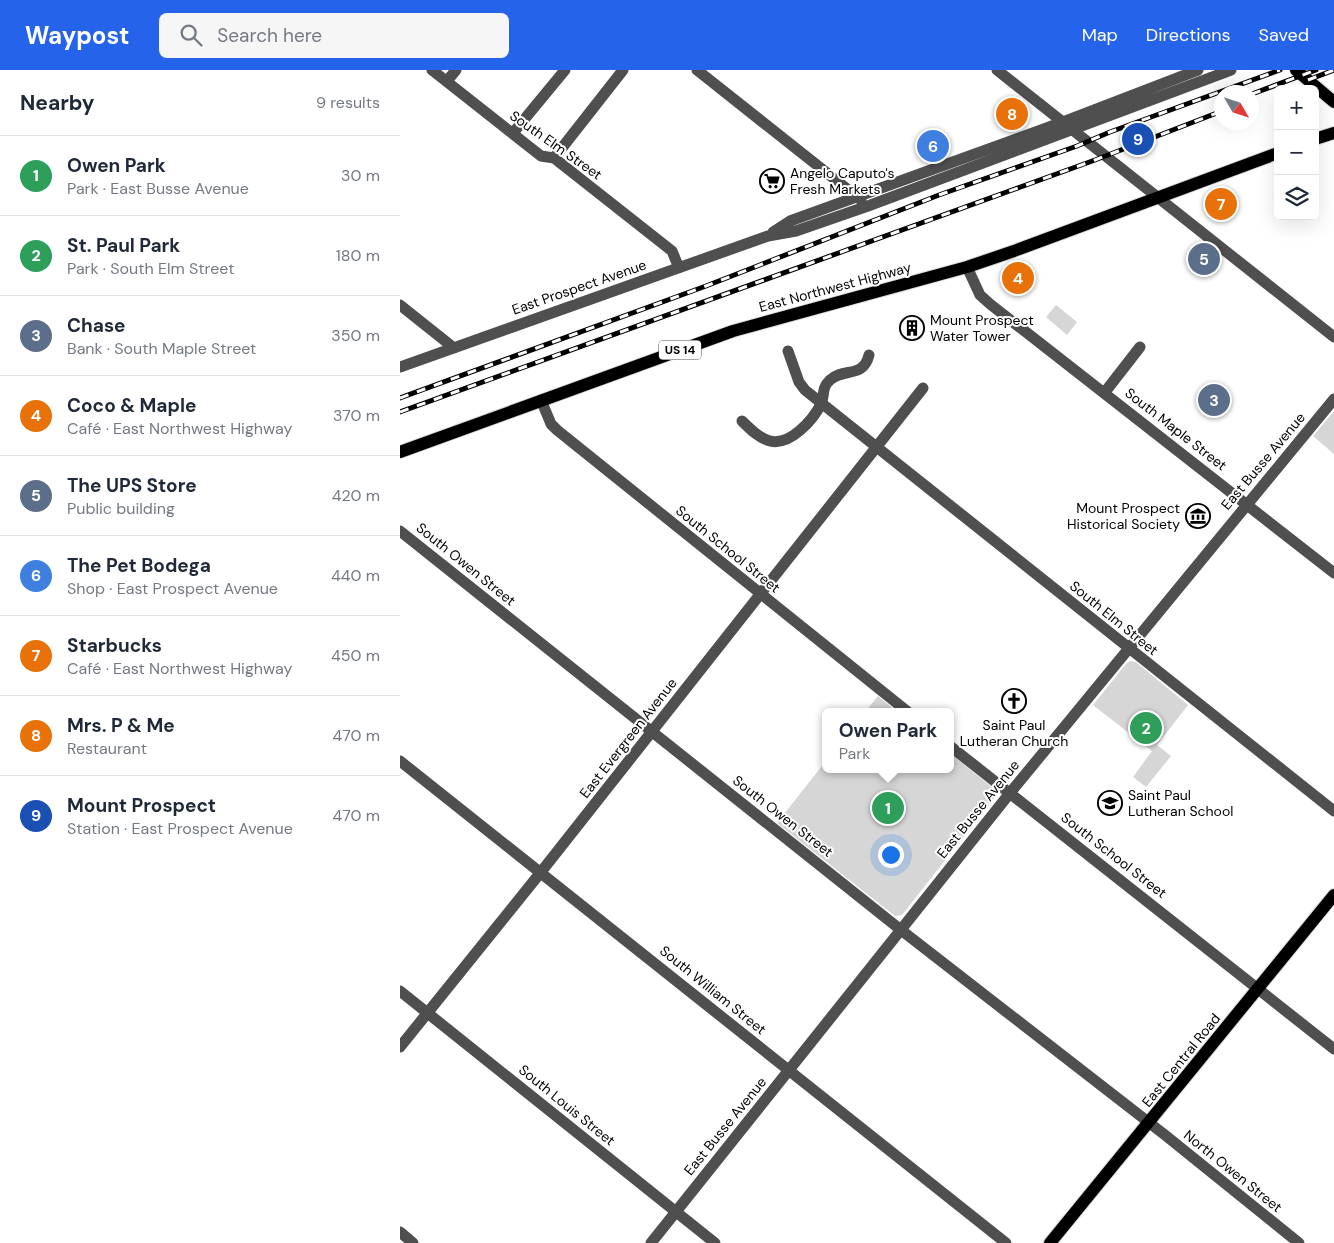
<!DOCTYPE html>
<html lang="en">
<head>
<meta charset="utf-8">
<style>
  :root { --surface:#fff; --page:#f6f6f7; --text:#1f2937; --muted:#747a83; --line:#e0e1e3; --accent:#2563eb }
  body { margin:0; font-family:"DM Sans",sans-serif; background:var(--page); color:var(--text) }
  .controls { position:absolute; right:15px; top:15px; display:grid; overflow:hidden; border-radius:8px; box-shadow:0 5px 20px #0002 }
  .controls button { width:45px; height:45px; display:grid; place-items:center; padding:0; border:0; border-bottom:1px solid var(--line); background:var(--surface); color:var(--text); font:25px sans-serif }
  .compass { position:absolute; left:814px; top:15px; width:45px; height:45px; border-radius:50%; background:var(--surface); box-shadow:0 5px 20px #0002; rotate:129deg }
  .you { position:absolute; left:490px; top:784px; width:18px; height:18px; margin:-12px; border:4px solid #fff; border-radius:50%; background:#1a73e8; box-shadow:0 0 0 8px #1a73e833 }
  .badge { display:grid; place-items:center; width:32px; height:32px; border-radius:50%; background:var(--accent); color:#fff; font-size:16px; font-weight:700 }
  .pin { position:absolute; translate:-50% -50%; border:2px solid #fff; box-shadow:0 1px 5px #0006 }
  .popup { position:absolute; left:422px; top:638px; width:132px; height:65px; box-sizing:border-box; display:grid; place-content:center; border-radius:8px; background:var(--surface); filter:drop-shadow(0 1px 4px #0005); font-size:16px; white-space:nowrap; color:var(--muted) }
  .popup b { font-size:19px; color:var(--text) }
  .popup::after { content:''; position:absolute; left:50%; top:100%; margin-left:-10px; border:10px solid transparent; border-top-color:var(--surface) }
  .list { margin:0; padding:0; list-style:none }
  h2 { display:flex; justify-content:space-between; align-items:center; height:65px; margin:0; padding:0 20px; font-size:21px }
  h2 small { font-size:16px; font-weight:400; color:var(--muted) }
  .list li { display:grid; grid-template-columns:32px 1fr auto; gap:15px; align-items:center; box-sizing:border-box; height:80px; padding:0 20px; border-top:1px solid var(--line) }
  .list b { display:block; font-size:19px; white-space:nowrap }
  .list p { margin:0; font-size:16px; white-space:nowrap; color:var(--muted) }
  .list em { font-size:16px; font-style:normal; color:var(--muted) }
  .icon { flex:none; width:28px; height:28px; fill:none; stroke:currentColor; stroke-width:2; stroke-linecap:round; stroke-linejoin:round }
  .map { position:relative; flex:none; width:934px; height:1173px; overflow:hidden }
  header { display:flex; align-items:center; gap:30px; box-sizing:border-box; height:70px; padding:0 25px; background:var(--accent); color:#fff }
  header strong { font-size:24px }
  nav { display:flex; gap:28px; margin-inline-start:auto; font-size:18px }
  .search { width:350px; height:45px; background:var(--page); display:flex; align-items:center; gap:12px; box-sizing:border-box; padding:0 18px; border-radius:8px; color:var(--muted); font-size:19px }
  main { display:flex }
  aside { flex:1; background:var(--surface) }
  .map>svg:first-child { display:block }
  .green { fill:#d6d6d6 }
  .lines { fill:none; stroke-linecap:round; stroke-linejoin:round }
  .major-casing { stroke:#dbdbdb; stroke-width:14 }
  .minor { stroke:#4f4f4f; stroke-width:11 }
  .major { stroke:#000; stroke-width:12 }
  .rail-casing { stroke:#000; stroke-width:5 }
  .rail { stroke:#fff; stroke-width:3; stroke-dasharray:9; stroke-linecap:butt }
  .labels { text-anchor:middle; stroke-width:4; stroke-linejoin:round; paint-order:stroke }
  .shield { fill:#fff; stroke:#4c4c4c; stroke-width:1 }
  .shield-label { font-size:12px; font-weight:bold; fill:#000 }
  .street-label { font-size:14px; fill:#000; stroke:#fff }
  .poi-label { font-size:14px; fill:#000; stroke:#fff; text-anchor:start }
</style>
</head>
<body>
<header>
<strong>Waypost</strong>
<div class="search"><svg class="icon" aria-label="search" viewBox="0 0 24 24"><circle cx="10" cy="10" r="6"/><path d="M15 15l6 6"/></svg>Search here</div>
<nav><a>Map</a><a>Directions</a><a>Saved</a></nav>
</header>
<main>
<aside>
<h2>Nearby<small>9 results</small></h2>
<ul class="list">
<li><span class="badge" style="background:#2e9e5b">1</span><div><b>Owen Park</b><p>Park · East Busse Avenue</p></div><em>30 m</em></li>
<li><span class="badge" style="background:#2e9e5b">2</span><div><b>St. Paul Park</b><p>Park · South Elm Street</p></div><em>180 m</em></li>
<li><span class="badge" style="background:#5c6f8a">3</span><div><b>Chase</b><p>Bank · South Maple Street</p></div><em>350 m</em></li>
<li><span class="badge" style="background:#e8710a">4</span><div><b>Coco &amp; Maple</b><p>Café · East Northwest Highway</p></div><em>370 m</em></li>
<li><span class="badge" style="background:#5c6f8a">5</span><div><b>The UPS Store</b><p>Public building</p></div><em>420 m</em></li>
<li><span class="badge" style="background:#3f7fe0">6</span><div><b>The Pet Bodega</b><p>Shop · East Prospect Avenue</p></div><em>440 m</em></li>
<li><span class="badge" style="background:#e8710a">7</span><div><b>Starbucks</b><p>Café · East Northwest Highway</p></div><em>450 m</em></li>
<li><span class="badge" style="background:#e8710a">8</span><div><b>Mrs. P &amp; Me</b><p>Restaurant</p></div><em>470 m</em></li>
<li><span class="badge" style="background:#1a4fb4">9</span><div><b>Mount Prospect</b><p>Station · East Prospect Avenue</p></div><em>470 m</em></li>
</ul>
</aside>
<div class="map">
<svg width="934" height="1173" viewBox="0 0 934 1173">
  <rect width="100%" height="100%" fill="#fff"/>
  <!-- green -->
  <path class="green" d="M656,235l21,17 -10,13 -21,-18z
    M934,341v43l-21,-18z
    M730,591l6,1 52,43 -31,40 14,11 -25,31 -13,-10 19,-26 -59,-46 33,-41z
    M478,626l19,16h-32z
    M551,684l43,35 3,3 -2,5 -93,118 -7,1 -118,-93 48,-61 1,7h124z"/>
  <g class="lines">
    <defs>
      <path id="major" d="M896,0l38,32
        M915,69l19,-6
        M0,382l333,-121 234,-64 47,-16 264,-98
        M650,1173l284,-348"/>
    </defs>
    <!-- major casing -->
    <use href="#major" class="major-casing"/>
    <!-- minor -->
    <path class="minor" d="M32,0l109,86 13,2 118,93 7,17
      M297,0l164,130
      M597,0l337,267
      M47,11l9,-11
      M113,63l52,-63
      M154,88l69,-88
      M373,162l17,-11 273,-99 135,-52
      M567,197l13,28 10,9 344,269
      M0,235l54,43
      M388,281l11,31 6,8 529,421
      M0,297l368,-131 28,-5 72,-25 363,-136
      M705,322l35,-45
      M141,330l10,24 6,6 351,282
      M342,351c8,8 17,17 28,20 20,5 43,-21 51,-37 4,-8 0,-16 9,-24 14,-13 33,-1 39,-25
      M0,461l501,399 264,205 134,108
      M550,676l384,303
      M0,691l606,482
      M0,921l315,252
      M0,977l141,-175 382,-484
      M0,1162l13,11
      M251,1173l359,-450 324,-394"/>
    <!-- major -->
    <use href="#major" class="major"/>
    <defs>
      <path id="rail" d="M908,10l26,-10
        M852,24l64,-24
        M0,328l306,-112 233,-91 138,-49 33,-14 170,-62
        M0,342l695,-252 127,-49"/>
    </defs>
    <!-- rail casing -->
    <use href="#rail" class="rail-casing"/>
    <!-- rail -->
    <use href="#rail" class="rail"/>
  </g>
  <!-- icons -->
  <defs>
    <symbol id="supermarket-ring" viewBox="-11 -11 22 22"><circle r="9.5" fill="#fff" stroke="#000" stroke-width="1.5"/><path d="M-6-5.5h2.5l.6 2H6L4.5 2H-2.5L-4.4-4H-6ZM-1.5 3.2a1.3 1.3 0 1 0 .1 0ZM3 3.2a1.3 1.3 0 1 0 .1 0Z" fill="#000"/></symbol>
    <symbol id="building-ring" viewBox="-11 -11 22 22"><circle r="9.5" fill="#fff" stroke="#000" stroke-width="1.5"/><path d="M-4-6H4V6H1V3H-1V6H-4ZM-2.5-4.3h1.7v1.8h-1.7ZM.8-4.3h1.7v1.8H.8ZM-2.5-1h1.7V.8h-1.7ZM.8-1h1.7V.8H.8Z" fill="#000"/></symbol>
    <symbol id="museum-ring" viewBox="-11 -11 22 22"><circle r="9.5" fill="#fff" stroke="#000" stroke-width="1.5"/><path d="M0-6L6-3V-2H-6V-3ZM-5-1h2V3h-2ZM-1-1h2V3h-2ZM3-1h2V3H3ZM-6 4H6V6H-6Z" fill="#000"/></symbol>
    <symbol id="church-ring" viewBox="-11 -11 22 22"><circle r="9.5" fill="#fff" stroke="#000" stroke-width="1.5"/><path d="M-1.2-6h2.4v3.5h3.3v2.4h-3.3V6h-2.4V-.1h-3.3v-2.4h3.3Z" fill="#000"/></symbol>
    <symbol id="school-ring" viewBox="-11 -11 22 22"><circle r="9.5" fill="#fff" stroke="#000" stroke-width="1.5"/><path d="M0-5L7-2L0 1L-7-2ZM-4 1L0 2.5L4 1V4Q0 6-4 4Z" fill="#000"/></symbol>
  </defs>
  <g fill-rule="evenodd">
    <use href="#supermarket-ring" x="358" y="97" width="28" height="28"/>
    <use href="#building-ring" x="498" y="244" width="28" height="28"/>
    <use href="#museum-ring" x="784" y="432" width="28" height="28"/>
    <use href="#church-ring" x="600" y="617" width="28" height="28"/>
    <use href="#school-ring" x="696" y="719" width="28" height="28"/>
  </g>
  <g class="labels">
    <!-- shield labels -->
    <rect class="shield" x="259" y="270.5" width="42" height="19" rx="4"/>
    <g class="shield-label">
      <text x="280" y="284">US 14</text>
    </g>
    <!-- street labels -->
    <g class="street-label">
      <text transform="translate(156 75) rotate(35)" y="5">South Elm Street</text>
      <text transform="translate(179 217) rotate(-19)" y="5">East Prospect Avenue</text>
      <text transform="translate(435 217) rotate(-15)" y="5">East Northwest Highway</text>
      <text transform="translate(776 359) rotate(38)" y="5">South Maple Street</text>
      <text transform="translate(863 391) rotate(-50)" y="5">East Busse Avenue</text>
      <text transform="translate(328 479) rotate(39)" y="5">South School Street</text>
      <text transform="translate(66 494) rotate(39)" y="5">South Owen Street</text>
      <text transform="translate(714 548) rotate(39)" y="5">South Elm Street</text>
      <text transform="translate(228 668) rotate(-52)" y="5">East Evergreen Avenue</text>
      <text transform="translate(578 739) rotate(-51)" y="5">East Busse Avenue</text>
      <text transform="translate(383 746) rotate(38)" y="5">South Owen Street</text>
      <text transform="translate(714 785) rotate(38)" y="5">South School Street</text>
      <text transform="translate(313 920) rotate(39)" y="5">South William Street</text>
      <text transform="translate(781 990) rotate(-51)" y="5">East Central Road</text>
      <text transform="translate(167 1035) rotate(39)" y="5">South Louis Street</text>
      <text transform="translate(325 1056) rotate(-51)" y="5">East Busse Avenue</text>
      <text transform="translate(833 1101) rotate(39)" y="5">North Owen Street</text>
    </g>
    <!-- poi labels -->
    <g class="poi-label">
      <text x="390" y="108">Angelo Caputo's<tspan x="390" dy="16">Fresh Markets</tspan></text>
      <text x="530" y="255">Mount Prospect<tspan x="530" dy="16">Water Tower</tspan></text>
      <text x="780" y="443" text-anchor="end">Mount Prospect<tspan x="780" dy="16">Historical Society</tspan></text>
      <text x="614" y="660" text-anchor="middle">Saint Paul<tspan x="614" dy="16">Lutheran Church</tspan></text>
      <text x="728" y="730">Saint Paul<tspan x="728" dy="16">Lutheran School</tspan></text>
    </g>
  </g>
</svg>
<div class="controls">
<button>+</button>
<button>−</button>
<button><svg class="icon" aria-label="layers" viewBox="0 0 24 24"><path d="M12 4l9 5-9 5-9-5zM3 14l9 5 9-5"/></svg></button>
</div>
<svg class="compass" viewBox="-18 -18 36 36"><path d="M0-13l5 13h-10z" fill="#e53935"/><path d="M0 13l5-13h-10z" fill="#747a83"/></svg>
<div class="you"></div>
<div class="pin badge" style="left:488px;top:738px;background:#2e9e5b">1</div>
<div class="popup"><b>Owen Park</b>Park</div>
<div class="pin badge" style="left:746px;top:658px;background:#2e9e5b">2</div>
<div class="pin badge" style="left:814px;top:330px;background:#5c6f8a">3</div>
<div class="pin badge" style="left:618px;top:208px;background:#e8710a">4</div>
<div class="pin badge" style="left:804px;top:189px;background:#5c6f8a">5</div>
<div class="pin badge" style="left:533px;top:76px;background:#3f7fe0">6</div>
<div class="pin badge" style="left:821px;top:134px;background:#e8710a">7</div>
<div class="pin badge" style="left:612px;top:44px;background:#e8710a">8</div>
<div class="pin badge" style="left:738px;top:69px;background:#1a4fb4">9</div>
</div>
</main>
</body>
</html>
